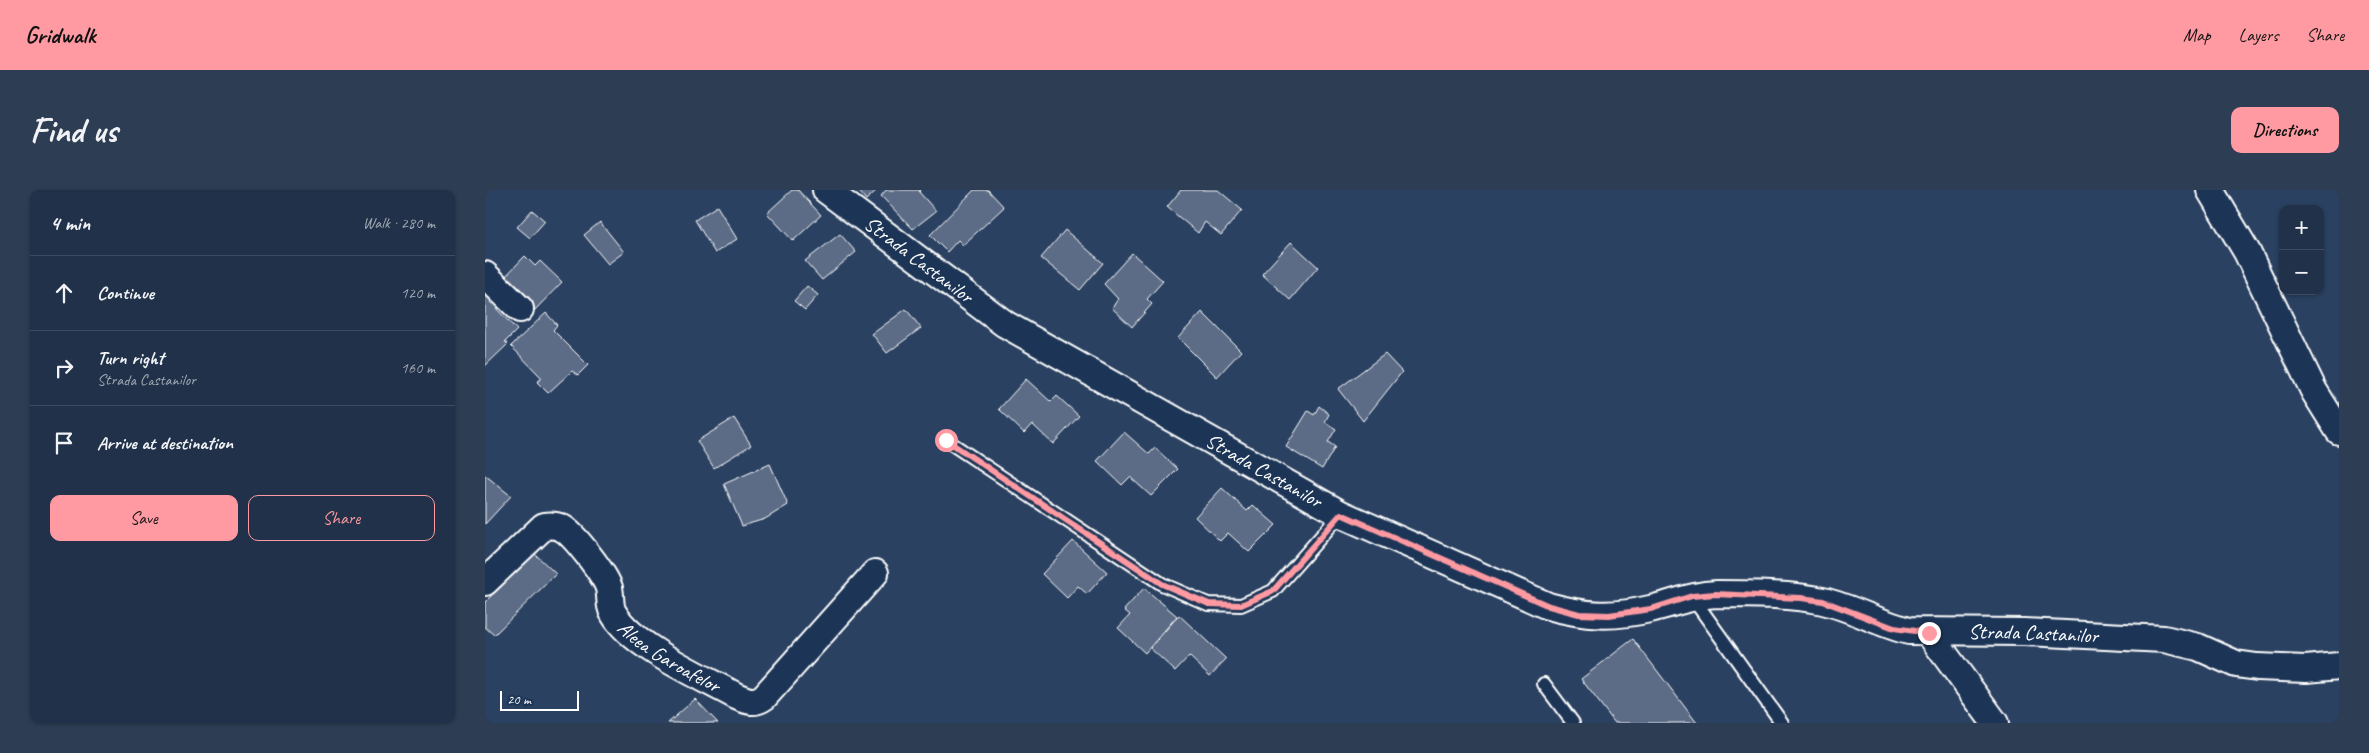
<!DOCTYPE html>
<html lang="en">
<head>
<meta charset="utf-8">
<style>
  :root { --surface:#203149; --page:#2d3d53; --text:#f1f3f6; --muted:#a2a9b4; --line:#3d4c61; --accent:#ff9aa2 }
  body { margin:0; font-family:Caveat,sans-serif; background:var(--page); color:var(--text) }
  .controls { position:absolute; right:15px; top:15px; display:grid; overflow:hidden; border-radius:10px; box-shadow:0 1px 4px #0004 }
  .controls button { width:45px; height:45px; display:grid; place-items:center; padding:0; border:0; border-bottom:1px solid var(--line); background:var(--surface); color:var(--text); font:25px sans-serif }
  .scale { position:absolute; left:15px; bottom:12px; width:79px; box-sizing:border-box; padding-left:5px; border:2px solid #fff; border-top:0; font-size:14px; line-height:18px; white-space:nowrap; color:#fff; -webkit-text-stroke:4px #1d3557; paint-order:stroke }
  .stop { position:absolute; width:15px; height:15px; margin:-11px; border:4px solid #ff9aa2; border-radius:50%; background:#fff }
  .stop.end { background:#ff9aa2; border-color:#fff; box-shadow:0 1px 5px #0008 }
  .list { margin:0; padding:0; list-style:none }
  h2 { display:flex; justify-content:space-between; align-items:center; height:65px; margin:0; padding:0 20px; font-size:21px }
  h2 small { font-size:16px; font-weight:400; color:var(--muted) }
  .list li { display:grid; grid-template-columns:32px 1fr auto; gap:15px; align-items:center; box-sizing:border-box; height:75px; padding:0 20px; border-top:1px solid var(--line) }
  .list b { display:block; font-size:19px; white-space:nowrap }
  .list p { margin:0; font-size:16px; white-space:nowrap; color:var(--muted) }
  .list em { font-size:16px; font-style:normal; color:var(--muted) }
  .actions { display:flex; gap:10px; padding:15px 20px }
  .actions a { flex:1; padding:11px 0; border:1px solid var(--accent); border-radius:10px; text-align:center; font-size:18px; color:var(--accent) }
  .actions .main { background:var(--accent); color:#111 }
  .icon { flex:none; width:28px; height:28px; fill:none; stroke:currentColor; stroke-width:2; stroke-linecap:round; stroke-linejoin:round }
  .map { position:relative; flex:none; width:1854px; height:533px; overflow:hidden; border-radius:10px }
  header { display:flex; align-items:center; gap:30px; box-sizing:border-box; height:70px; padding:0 25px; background:var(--accent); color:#111 }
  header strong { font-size:24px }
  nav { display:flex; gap:28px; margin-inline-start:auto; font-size:18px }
  .intro { display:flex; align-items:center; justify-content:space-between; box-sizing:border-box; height:120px; padding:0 30px }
  h1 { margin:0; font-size:35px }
  .button { padding:12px 22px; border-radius:10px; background:var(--accent); color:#111; font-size:18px; font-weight:700 }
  main { display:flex; gap:30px; padding:0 30px }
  aside { flex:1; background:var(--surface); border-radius:10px; box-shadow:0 1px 4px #0004 }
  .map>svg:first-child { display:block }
  .building { fill:#5b6c86; stroke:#fff }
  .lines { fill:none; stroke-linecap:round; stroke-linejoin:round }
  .service-casing { stroke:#fff; stroke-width:16 }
  .minor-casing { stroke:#fff; stroke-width:30 }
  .service { stroke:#1d3557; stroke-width:12 }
  .minor { stroke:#1d3557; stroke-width:26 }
  .route { stroke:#ff9aa2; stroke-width:6 }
  .labels { text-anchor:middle; stroke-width:4; stroke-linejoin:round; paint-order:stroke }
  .street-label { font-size:21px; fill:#fff; stroke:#1d3557 }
</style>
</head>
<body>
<header>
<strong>Gridwalk</strong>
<nav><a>Map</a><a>Layers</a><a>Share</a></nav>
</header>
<div class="intro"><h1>Find us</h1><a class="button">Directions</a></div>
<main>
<aside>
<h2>4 min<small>Walk · 280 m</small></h2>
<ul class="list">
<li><svg class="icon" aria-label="ahead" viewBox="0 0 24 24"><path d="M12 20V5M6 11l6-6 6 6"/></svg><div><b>Continue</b></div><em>120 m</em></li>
<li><svg class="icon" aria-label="right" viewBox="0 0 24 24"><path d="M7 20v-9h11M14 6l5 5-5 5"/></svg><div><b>Turn right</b><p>Strada Castanilor</p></div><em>160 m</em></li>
<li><svg class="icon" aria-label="arrive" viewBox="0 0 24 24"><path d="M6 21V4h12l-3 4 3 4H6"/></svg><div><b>Arrive at destination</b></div></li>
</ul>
<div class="actions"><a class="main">Save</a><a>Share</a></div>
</aside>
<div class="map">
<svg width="1854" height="533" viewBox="0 0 1854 533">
  <rect width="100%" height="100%" fill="#2a4161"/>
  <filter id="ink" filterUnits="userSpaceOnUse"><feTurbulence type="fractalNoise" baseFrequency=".02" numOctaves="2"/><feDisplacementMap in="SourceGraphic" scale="10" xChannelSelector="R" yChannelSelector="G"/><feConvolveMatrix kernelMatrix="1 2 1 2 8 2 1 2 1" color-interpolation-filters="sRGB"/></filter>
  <g filter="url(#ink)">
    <!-- building -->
    <path class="building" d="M307,0h6l23,25 -28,26 -26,-28z
      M373,0h19l-11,10z
      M401,0h35l-2,2 17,19 -23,18 -32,-33z
      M489,0h14l16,17 -41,38 -5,-5 -11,12 -17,-17z
      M696,0h37l24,20 -21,25 -16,-13 -7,11 -31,-26z
      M232,16l20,33 -22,14 -20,-33z
      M47,20l13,11 -15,17 -13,-11z
      M115,32l24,30 -16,12 -24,-29z
      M580,40l38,33 -23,27 -39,-32z
      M355,44l16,18 -34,28 -17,-19z
      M806,52l27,25 -28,33 -28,-26z
      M647,63l31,28 -16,18 5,5 -20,23 -20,-19 6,-9 -14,-15z
      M40,66l10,10 5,-5 22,21 -29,30 -32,-31z
      M322,96l11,9 -13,15 -11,-9z
      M0,102l7,7 -2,3 27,28 -12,12 3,2 -23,22z
      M421,119l15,19 -34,25 -15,-19z
      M717,122l39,39 -24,26 -39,-39z
      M61,123l11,12 -4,5 35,35 -10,10 -6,-4 -24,22 -11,-11 5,-4 -31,-32z
      M900,164l17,18 -39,49 -25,-32z
      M541,189l25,23 6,-6 22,20 -26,28 -21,-20 -8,9 -25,-24z
      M834,216l10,8 -4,8 11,7 -8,13 7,5 -13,22 -36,-22 22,-36 6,4z
      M249,228l17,27 -37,23 -17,-27z
      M639,242l25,22 6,-6 23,21 -27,27 -21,-19 -8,8 -25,-24z
      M285,274l18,41 -23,14 -23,7 -18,-42z
      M0,285l26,21 -26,28z
      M737,298l25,23 6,-6 23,20 -27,27 -21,-19 -8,8 -25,-24z
      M588,351l34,31 -20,22 -9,-8 -11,12 -25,-24z
      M49,363l22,21 -62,61 -9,-8v-25z
      M659,398l33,28 -32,37 -27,-25 12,-13 -6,-5z
      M694,425l47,44 -16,17 -21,-20 -14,15 -25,-23z
      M1148,449l64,84h-82l-34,-44z
      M210,509l23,24h-50z"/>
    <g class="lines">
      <defs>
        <path id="service" d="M461,250l216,144 46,20 33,1 32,-14 68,-77
          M1207,407l90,126
          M1059,494l29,39"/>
        <g id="minor">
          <path id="s1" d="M341,0l179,134 336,190 207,92c37,10 64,12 102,3 23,-5 41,-14 67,-15 31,0 76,0 106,7 30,7 57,23 86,30l115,1 140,7 34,8 38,17 21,3 49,2 33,-3"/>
          <path d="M1725,0l37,62 67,139 25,40"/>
          <path d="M0,85l35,34"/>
          <path id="s2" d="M0,392l59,-56c7,-1 12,-1 18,2 12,6 43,47 47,60 2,8 0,19 5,26 19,33 88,63 122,82 12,5 18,8 28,1l111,-124"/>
          <path d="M1444,443l66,90"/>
        </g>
      </defs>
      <!-- service casing -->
      <use href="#service" class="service-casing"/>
      <!-- minor casing -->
      <use href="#minor" class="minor-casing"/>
      <!-- service -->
      <use href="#service" class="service"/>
      <!-- minor -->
      <use href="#minor" class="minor"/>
    </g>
  </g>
  <g class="lines" filter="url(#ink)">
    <!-- route -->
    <path class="route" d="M461,250l216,144 47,20 32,1 32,-14 68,-77 208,92 30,8 30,1 42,-6 41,-13 23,-2 86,4 22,3 71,27 35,5"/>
  </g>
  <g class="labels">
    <!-- street labels -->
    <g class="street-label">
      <text dy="7" stroke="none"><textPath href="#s1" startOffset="116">Strada Castanilor</textPath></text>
      <text dy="7" stroke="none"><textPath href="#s1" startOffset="521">Strada Castanilor</textPath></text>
      <text dy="7" stroke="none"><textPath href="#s1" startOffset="1330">Strada Castanilor</textPath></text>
      <text dy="7" stroke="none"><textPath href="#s2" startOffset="274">Aleea Garoafelor</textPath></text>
    </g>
  </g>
</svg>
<div class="controls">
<button>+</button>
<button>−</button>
</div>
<div class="scale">20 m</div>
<div class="stop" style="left:461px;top:250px"></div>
<div class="stop end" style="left:1444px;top:443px"></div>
</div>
</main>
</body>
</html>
